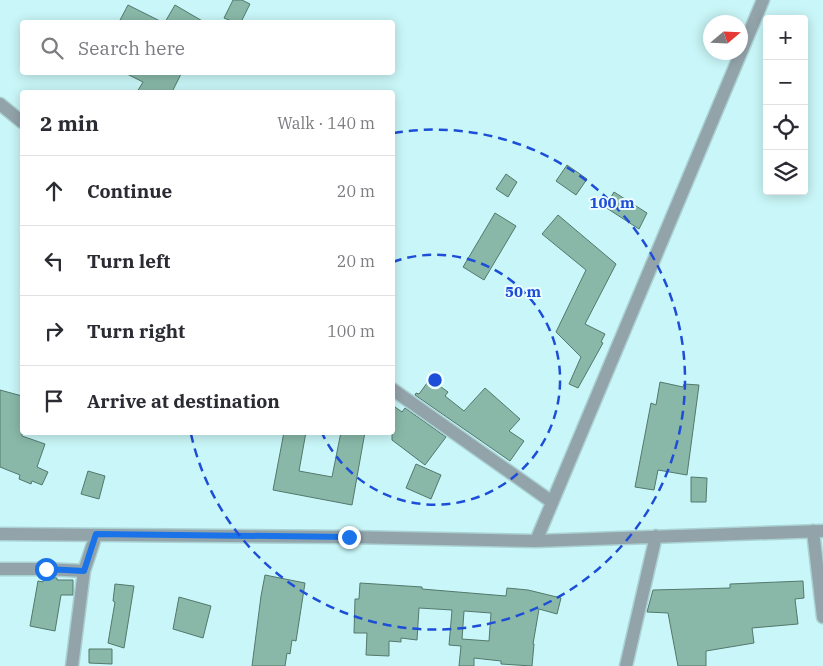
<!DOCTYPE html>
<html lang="en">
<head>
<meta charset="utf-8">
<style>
  :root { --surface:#fff; --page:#f7f7f7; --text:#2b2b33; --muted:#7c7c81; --line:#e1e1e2 }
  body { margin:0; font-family:"IBM Plex Serif",serif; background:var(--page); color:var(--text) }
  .controls { position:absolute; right:15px; top:15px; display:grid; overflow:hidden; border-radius:5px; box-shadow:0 2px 12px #0003 }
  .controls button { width:45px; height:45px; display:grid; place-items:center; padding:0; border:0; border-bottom:1px solid var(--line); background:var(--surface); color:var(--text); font:25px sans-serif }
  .compass { position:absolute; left:703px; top:15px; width:45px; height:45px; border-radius:50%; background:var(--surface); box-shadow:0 2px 12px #0003; rotate:71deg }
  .stop { position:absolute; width:15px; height:15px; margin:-11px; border:4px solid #1a73e8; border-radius:50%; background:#fff }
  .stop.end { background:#1a73e8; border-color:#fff; box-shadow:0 1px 5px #0008 }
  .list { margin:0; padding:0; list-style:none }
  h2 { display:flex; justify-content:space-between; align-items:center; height:65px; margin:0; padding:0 20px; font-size:21px }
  h2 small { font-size:16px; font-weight:400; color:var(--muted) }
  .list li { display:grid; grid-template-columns:32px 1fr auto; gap:15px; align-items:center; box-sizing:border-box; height:70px; padding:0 20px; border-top:1px solid var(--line) }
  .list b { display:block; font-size:19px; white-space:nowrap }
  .list em { font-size:16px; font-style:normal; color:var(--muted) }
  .icon { flex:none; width:28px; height:28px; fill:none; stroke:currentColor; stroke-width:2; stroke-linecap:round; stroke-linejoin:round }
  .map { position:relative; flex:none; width:823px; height:666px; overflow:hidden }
  .search { position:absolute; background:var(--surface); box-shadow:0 2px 12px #0003; left:20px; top:20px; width:375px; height:55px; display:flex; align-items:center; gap:12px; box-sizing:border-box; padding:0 18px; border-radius:5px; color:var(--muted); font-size:19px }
  .panel { position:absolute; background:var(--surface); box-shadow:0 2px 12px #0003; left:20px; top:90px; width:375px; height:345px; border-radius:5px }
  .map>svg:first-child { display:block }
  .building { fill:#89b8a8; stroke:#53786c; fill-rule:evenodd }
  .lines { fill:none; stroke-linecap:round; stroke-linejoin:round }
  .minor-casing { stroke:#aad2d4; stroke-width:15 }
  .minor { stroke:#93a3aa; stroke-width:12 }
  .route { stroke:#1a73e8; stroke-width:6 }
  .ring { fill:none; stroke:#1d4ed8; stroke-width:2.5; stroke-dasharray:9 6 }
  .centre { fill:#1d4ed8; stroke:#ebfdfe; stroke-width:2.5 }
  .ring-label { font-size:15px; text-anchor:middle; font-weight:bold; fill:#1d4ed8; stroke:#ebfdfe; stroke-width:4; stroke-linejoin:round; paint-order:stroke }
</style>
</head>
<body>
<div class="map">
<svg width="823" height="666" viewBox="0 0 823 666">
  <rect width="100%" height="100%" fill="#c9f6f8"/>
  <!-- building -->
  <path class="building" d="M233,0h9l8,4 -9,18h-7l-10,-4z
    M128,5l34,17h-43z
    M175,5l29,17h-39z
    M123,72h59l-10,20h-35l6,-10z
    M567,165l20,14 -11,16 -20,-14z
    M506,174l11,8 -9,15 -12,-8z
    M614,192l33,21 -8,16 -34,-22z
    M495,213l21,13 -32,54 -21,-13z
    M558,215l58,49 -31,60 20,10 -4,8 2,1 -25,45 -9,-4 12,-27 -25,-25 30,-62 -44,-36z
    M430,379l18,13 -3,4 19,15 21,-23 35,31 -11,12 15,10 -14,20 -95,-66 1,-2 3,1z
    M660,382l23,5 1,-3 15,1 -12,90 -29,-5 -4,20 -19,-3 16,-84 5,2z
    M0,390l22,6v40l23,8 -8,23 11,5 -6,13 -10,-4 -1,3 -12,-5 1,-4 -20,-8z
    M392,405l10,7 3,-4 41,29 -21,28 -33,-25z
    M284,432h22l-7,39 33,6 9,-45h24l-13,73 -79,-15z
    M416,464l25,11 -10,24 -25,-11z
    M88,471l17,5 -6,23 -18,-5z
    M691,477l16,1 -1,24h-15z
    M265,575l40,8 -9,58 -4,-1 -2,14 -3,-1 -2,13h-33l9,-70z
    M44,577l13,1v2h16v15h-12l-6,36 -25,-5 8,-45 5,1z
    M803,581l1,17 -9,1 3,25 -46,4 2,15 -48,8v15h-28l-10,-53 -21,-1 6,-22 77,-2v-4z
    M360,583l62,4v2l84,7 1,-8 21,2 33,8 -4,16 -18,-5 -6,35h1l-2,22 -31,-2v-3l-27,-3v8h-15l2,-20 -12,-1 3,-35 -33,-2 -2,32 -16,-2v4l-12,-1v15l-23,-1 1,-22h-13l1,-34h4zM464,611l27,2 -2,28 -27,-2z
    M115,584l19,2 -10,62 -16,-5 7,-41 -2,-1z
    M179,597l32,9 -8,32 -30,-9z
    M89,649h23v15l-23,-1z"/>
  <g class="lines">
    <defs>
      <path id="minor" d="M0,104l22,18
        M392,389l160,113
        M813,531l10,86
        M0,534l349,3 187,4 287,-10
        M536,541l227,-541
        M0,569h46l38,2
        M72,666l12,-95 12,-36
        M626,666l30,-130"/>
    </defs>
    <!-- minor casing -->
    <use href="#minor" class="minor-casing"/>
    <!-- minor -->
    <use href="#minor" class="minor"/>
  </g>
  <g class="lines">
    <!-- route -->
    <path class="route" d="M46,569l38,2 12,-37 253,3"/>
  </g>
  <!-- distance rings -->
  <g class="ring">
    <path d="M393 262A125 125 0 1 1 322 433"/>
    <path d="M394 133A250 250 0 1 1 191 434"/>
  </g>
  <circle cx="435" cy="380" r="8" class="centre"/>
  <g class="ring-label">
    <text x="612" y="208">100 m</text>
    <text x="523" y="297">50 m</text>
  </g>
</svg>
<div class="controls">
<button>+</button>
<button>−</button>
<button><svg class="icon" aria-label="locate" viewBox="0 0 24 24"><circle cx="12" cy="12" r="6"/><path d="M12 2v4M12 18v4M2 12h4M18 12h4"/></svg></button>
<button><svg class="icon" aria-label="layers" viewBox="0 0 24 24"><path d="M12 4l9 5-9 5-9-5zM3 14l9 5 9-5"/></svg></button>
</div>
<svg class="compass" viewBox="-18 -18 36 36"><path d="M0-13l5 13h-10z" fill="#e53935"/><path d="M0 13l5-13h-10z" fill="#7c7c81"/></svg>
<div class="stop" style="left:46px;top:569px"></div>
<div class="stop end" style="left:349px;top:537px"></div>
<div class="search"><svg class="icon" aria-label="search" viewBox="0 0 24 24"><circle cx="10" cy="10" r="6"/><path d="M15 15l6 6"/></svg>Search here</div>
<section class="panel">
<h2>2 min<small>Walk · 140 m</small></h2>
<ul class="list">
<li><svg class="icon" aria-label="ahead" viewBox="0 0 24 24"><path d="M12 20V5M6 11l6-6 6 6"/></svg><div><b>Continue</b></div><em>20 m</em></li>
<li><svg class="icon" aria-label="left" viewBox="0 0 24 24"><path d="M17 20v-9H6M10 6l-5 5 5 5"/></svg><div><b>Turn left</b></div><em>20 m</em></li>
<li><svg class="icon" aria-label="right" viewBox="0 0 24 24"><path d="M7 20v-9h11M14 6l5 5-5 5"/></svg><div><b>Turn right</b></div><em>100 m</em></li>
<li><svg class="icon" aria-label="arrive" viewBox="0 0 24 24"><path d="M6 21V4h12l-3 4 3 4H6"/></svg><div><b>Arrive at destination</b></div></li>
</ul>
</section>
</div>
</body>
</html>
